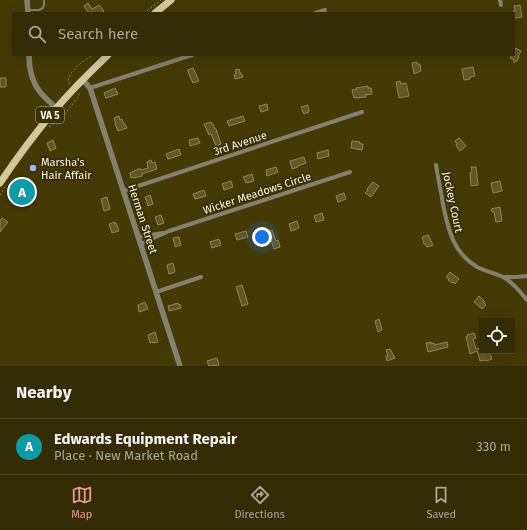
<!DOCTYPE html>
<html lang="en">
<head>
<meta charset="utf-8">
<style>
  :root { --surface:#342c04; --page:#3f3813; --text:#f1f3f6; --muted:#a9a79a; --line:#4e4826; --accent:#e69b98 }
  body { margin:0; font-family:"Fira Sans",sans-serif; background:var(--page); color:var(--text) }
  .controls { position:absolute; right:12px; bottom:12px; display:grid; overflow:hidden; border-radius:0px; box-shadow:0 4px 16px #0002 }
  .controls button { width:36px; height:36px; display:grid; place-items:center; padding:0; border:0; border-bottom:1px solid var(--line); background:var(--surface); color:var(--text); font:20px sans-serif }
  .you { position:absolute; left:262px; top:237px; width:14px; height:14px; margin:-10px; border:3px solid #fff; border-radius:50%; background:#1a73e8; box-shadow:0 0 0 6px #1a73e833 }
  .badge { display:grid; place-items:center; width:26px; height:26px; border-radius:50%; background:var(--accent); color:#fff; font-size:13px; font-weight:700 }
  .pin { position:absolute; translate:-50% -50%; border:2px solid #fff; box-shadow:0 1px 4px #0006 }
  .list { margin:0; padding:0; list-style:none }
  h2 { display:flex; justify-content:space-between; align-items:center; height:52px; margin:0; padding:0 16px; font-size:17px }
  h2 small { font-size:13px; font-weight:400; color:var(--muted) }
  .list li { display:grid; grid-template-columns:26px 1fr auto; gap:12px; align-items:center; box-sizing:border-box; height:56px; padding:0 16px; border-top:1px solid var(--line) }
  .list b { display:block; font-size:15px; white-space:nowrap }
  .list p { margin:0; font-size:13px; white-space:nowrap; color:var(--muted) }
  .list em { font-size:13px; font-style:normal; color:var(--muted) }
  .icon { flex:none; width:22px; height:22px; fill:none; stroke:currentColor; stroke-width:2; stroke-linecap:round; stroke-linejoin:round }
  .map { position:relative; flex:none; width:527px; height:366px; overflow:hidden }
  .search { position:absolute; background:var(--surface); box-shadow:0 4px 16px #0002; left:12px; right:12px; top:12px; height:44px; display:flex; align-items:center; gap:10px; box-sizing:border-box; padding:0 14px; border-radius:0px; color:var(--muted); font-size:15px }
  .sheet { height:108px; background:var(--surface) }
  nav { display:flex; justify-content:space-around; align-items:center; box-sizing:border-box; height:56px; border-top:1px solid var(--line); background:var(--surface); font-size:11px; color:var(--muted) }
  nav a { display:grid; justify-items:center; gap:2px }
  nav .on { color:var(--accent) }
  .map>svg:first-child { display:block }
  .building { fill:#635728; stroke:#928656 }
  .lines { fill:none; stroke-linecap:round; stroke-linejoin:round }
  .path { stroke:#8c835a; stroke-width:1; stroke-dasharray:2 2; stroke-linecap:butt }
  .service { stroke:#86816d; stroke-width:2 }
  .minor { stroke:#86816d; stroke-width:4 }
  .tertiary { stroke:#86816d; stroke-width:5.5 }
  .primary { stroke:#d2c79d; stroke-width:7 }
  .poi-dot { fill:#a4b2fc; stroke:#38300b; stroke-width:1.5 }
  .labels { text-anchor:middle; stroke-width:4; stroke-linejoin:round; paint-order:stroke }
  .shield { fill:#38300b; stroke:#c0ba9d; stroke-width:1 }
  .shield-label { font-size:10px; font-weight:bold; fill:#fbf5db }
  .street-label { font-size:11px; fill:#fbf5db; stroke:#38300b }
  .poi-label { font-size:11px; fill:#fbf5db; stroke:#38300b; text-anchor:start }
</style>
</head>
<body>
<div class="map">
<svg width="527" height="366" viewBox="0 0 527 366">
  <rect width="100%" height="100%" fill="#453a06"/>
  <!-- building -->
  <path class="building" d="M88,3l4,6 7,-4 5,6 -2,2h-15l1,-1 -4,-6z
    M520,5l2,12 -7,1 -1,-8h1l-1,-4z
    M516,48l5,3 -2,4 -1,1 1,1 -2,4h-1l-2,2v-3l-4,-2 2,-3h2v-3z
    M417,62v2h3l1,7 -7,3 -2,-11z
    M473,67l2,9 -5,1v2l-6,1 -2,-11z
    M193,68l6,13 -6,2 -5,-11v-2z
    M239,69l1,4h1l2,4 -8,2 -1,-4 2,-1 -1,-4z
    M0,78h6v9h-6z
    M400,81l1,3 5,-1 3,13 -10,2 -3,-16z
    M368,86v2h3l1,6 -7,1 1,2 -12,1 -2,-8 5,-1 -1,-1z
    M115,88l3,6 -12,4 -2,-5z
    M267,104l1,6 -7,2 -2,-6z
    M308,105l1,7 -5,2 -3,-7z
    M119,116l1,4 2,-1 2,5h1l2,4 -9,3 -3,-7h1l-2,-6z
    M243,116l2,5 -16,5 -2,-5z
    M211,122l1,2h1l2,5h1l5,15 -5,2 -5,-12 -2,1 -5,-11z
    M198,138l2,5 -10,3 -1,-6z
    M459,138l7,8 -6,5 -3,-4v-1l-1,-2h1l-2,-3z
    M53,140l3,8 -6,3 -3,-8z
    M352,141l8,1v2h3l-1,6 -11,-2z
    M179,149l2,6 -13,4 -2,-5z
    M328,150l1,6 -11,3 -1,-6z
    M304,157l2,6 -8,3v1l-6,2 -2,-8z
    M151,160l1,3 3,-1 2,7 -15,5v2l-9,2v-1l-2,1 -1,-5 8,-4h3v1l7,-2 -1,-6z
    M276,167l2,5 -11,4 -1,-6z
    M471,167h5l2,18 -7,1 -1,-13 2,-1z
    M252,174l2,7 -8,2 -3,-6z
    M231,181l2,6 -9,3 -2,-6z
    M500,181l2,10 -9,2 -2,-10z
    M373,182l6,4 -8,11 -6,-4 3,-3 -1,-1z
    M23,185l4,4 -1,1 1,2 -3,3 1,2 -3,3 -2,-1 -1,1 -4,-3 3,-3 -1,-1z
    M204,190l2,6 -11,3 -2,-5z
    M344,193l2,6 -8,3 -2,-6z
    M150,195l3,9 -5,2 -3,-9z
    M107,197l3,12 -6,2 -3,-12z
    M500,207l2,14 -6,1 -2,-10h-2l-1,-3z
    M322,213l2,7 -8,2 -2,-6z
    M161,215l3,8 -6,2 -3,-8z
    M2,218l6,4 -8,10v-11z
    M297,221l2,7 -8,3 -2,-7z
    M115,222v2l1,-1 3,8 -7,2 -3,-9z
    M272,230l4,11 2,-1 2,7 -6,2 -4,-12 -4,2 -2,-7z
    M246,231l2,6 -11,3 -2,-6z
    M428,235l5,10 -6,2 -2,-3h-1l-2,-7z
    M179,237l2,8 -6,2 -2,-9z
    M219,239l2,6 -9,3 -2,-6z
    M173,263l2,9 -6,2 -2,-9z
    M450,272l9,7 -4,5 -2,-2 -1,1 -4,-3 1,-1 -3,-2z
    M242,285l6,19 -6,2 -6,-19z
    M479,296l5,5v2l2,2 -4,4 -8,-7z
    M145,302l3,7 -9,3 -1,-7z
    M178,303l1,2 1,-1 1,4 -12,3 -1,-5z
    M379,319l3,11 -4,2 -3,-11z
    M155,332l3,10 -5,1 -1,-1 -2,1 -2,-8z
    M474,333l2,5 -3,1 3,10 4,-1 2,6 8,-1 2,6 -6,2 -1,-1 -5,1 -3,-10 -7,3 -4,-17 2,-1 -1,-1z
    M431,342v2l3,-1v2l13,-3 1,5 -20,5 -2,-9z
    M390,349l5,9 -8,3 -1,-5h2l-2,-6z
    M217,358l2,7 -10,1 -2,-5z"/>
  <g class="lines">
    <!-- path -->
    <path class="path" d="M144,13l17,-13
      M70,84l-2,-4c3,-11 15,-19 25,-25
      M49,127l15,-12 15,-19v-3
      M0,195l5,-8"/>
    <!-- service -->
    <path class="service" d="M29,10h10l4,-2 1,-3v-5"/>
    <!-- minor -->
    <path class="minor" d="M500,0l1,5
      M315,13l10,-3
      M90,88l102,-33
      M436,165c2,13 5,26 7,39 5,26 10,48 34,63 8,4 17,6 26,10 10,5 17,15 24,23
      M123,191l239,-79
      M138,237l25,-4
      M141,244l28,-13 181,-59
      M504,277h12l11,-1
      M156,292l45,-15"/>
    <!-- tertiary -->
    <path class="tertiary" d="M27,0l1,13
      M29,55c0,12 3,27 11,37 5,6 11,11 16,16
      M83,80l7,8 90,278"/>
    <!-- primary -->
    <path class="primary" d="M155,13l16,-13
      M0,183c16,-24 34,-48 53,-71 17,-20 36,-39 55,-57"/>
  </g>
  <!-- markers -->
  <circle class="poi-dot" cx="33" cy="168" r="4"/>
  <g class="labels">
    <!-- shield labels -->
    <rect class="shield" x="36" y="107" width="28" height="16" rx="3"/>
    <g class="shield-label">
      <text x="50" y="119">VA 5</text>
    </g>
    <!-- street labels -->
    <g class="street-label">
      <text transform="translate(240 143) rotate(-18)" y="4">3rd Avenue</text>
      <text transform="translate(257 193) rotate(-18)" y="4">Wicker Meadows Circle</text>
      <text transform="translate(453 202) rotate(78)" y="4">Jockey Court</text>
      <text transform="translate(143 219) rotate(72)" y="4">Herman Street</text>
    </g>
    <!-- poi labels -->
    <g class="poi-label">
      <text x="41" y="166">Marsha's<tspan x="41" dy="13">Hair Affair</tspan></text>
    </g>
  </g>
</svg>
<div class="controls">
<button><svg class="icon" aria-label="locate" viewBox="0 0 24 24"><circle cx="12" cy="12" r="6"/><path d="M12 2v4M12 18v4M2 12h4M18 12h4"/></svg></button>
</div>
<div class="you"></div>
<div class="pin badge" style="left:22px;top:192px;background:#0f9aa8">A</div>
<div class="search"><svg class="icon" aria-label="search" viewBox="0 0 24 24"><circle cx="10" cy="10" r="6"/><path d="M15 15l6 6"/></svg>Search here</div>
</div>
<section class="sheet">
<h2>Nearby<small></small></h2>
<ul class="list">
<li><span class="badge" style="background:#0f9aa8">A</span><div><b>Edwards Equipment Repair</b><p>Place · New Market Road</p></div><em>330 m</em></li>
</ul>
</section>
<nav>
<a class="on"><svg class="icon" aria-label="map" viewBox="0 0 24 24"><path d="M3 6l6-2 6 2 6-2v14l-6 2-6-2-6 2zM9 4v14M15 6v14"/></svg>Map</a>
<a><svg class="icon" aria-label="directions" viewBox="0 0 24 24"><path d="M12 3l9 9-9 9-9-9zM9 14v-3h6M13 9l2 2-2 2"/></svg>Directions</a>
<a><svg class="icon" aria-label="saved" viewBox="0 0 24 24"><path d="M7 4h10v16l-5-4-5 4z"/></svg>Saved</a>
</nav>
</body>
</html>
